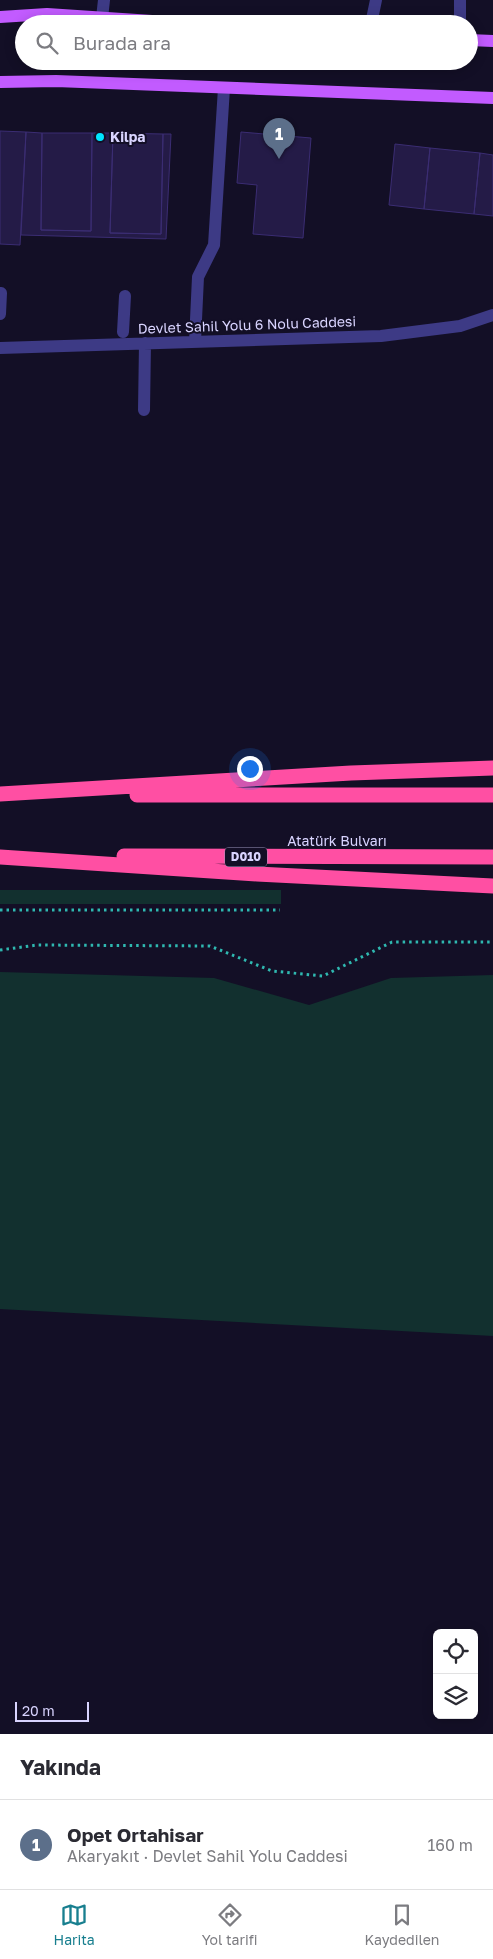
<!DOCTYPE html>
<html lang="tr">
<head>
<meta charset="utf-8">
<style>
  :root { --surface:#fff; --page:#f7f7f7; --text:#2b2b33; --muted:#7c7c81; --line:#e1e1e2; --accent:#187f8f }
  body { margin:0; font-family:"Golos Text",sans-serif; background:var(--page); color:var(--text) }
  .controls { position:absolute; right:15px; bottom:15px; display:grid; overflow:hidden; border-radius:8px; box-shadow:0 2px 12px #0003 }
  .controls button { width:45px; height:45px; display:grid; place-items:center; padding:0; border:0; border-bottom:1px solid var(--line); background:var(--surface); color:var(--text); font:25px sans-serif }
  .scale { position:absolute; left:15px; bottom:12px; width:74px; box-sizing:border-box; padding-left:5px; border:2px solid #d9d4ff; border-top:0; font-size:14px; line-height:18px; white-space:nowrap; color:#d9d4ff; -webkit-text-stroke:4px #130f26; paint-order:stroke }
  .you { position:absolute; left:249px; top:768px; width:18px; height:18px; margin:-12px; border:4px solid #fff; border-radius:50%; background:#1a73e8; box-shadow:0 0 0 8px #1a73e833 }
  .badge { display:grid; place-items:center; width:32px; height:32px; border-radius:50%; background:var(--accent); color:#fff; font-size:16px; font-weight:700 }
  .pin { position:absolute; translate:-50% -41px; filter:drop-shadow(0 1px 2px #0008) }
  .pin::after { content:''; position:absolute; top:26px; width:18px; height:15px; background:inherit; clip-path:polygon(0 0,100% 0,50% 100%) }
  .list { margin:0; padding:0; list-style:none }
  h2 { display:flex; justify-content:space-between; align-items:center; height:65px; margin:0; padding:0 20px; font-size:21px }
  h2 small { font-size:16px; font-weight:400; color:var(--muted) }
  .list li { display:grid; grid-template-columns:32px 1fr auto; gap:15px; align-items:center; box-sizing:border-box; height:90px; padding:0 20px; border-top:1px solid var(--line) }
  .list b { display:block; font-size:19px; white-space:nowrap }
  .list p { margin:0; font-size:16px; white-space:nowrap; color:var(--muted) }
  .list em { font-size:16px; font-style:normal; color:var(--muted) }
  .icon { flex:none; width:28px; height:28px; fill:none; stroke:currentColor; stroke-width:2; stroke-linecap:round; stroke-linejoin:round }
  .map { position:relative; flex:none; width:493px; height:1734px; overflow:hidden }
  .search { position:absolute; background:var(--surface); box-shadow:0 2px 12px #0003; left:15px; right:15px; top:15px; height:55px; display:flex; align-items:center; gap:12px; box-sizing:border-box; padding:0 18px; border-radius:28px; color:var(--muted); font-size:19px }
  .sheet { height:155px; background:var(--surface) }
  nav { display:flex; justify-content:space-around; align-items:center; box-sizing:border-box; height:70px; border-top:1px solid var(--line); background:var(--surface); font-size:14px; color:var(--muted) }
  nav a { display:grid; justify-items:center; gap:2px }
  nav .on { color:var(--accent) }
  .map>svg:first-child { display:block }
  .green { fill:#12302f }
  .building { fill:#241b47; stroke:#3b2d73 }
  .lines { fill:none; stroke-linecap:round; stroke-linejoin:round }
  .path { stroke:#2fb8b0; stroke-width:3; stroke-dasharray:2.5 4; stroke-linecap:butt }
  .minor { stroke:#3d3a85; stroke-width:12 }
  .major { stroke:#c25bff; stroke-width:12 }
  .highway { stroke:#ff4fa3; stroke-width:15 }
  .poi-dot { fill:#00e5ff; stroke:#130f26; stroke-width:2 }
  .labels { text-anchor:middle; stroke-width:4; stroke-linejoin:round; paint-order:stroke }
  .shield { fill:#130f26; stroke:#9e99be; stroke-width:1 }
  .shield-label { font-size:12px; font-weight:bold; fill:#d9d4ff }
  .poi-label { font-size:14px; font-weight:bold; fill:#d9d4ff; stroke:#130f26; text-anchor:start }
  .street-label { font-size:14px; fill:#d9d4ff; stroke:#130f26 }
</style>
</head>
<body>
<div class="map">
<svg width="493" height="1734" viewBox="0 0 493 1734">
  <rect width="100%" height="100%" fill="#130f26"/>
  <!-- green -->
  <path class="green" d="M0,890h281v14h-281z
    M0,972l214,6 95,27 82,-27 102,-3v361l-493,-27z"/>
  <!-- building -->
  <path class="building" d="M0,131l26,1 -6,113 -20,-1z
    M26,132l16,1 -1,97 50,1 1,-98h21l-3,100 51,1 2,-100h8l-5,105 -145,-4z
    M241,132l70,6 -8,100 -50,-4 4,-49 -20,-2z
    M42,133h50l-1,98 -50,-1z
    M113,133l50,1 -2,100 -51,-1z
    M395,144l35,4 -6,61 -35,-4z
    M430,148l50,5 -6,61 -50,-5z
    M480,153l13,2v61l-19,-2z"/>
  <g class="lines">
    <!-- path -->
    <path class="path" d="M0,910h280
      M0,950l37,-5 173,1 62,25 51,5 69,-34h101"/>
    <!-- minor -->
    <path class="minor" d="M102,18l2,-18
      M371,24l5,-24
      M460,24v-24
      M0,314l1,-21
      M123,332l2,-36
      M195,341l3,-64 16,-32 10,-157
      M0,348l381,-12 79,-10 33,-11
      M144,410l1,-67"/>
    <!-- major -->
    <path class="major" d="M0,17l47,-3 150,10
      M469,40l24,1
      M0,82l56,-1 437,17"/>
    <!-- highway -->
    <path class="highway" d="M0,794l351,-21 142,-5
      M137,795h356
      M124,856l369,1
      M0,857l257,17 236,12"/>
  </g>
  <!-- markers -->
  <circle class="poi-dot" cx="100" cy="137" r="5"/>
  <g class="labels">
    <!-- shield labels -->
    <rect class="shield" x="225" y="847.5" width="42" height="19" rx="4"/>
    <g class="shield-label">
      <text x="246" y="861">D010</text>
    </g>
    <!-- poi labels -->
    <g class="poi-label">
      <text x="110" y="142">Kilpa</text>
    </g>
    <!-- street labels -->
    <g class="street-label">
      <text transform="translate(247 325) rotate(-2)" y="5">Devlet Sahil Yolu 6 Nolu Caddesi</text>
      <text x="337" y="846">Atatürk Bulvarı</text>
    </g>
  </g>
</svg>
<div class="controls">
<button><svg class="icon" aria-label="locate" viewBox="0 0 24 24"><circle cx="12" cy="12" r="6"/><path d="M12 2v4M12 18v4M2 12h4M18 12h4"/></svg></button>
<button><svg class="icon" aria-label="layers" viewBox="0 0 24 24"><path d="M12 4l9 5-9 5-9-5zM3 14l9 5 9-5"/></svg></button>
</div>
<div class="scale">20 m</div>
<div class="you"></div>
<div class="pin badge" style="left:279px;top:159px;background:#5c6f8a">1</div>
<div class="search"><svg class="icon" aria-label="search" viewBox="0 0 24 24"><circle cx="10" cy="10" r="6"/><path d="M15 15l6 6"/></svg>Burada ara</div>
</div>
<section class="sheet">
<h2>Yakında<small></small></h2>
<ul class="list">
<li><span class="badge" style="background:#5c6f8a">1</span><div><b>Opet Ortahisar</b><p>Akaryakıt · Devlet Sahil Yolu Caddesi</p></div><em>160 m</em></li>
</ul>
</section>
<nav>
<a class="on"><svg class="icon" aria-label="map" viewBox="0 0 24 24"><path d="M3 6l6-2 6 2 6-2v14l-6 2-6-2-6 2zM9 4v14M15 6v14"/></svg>Harita</a>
<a><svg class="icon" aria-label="directions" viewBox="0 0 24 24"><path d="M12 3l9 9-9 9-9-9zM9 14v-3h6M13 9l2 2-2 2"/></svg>Yol tarifi</a>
<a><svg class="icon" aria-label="saved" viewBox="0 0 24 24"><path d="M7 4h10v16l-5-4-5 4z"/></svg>Kaydedilen</a>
</nav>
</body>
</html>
